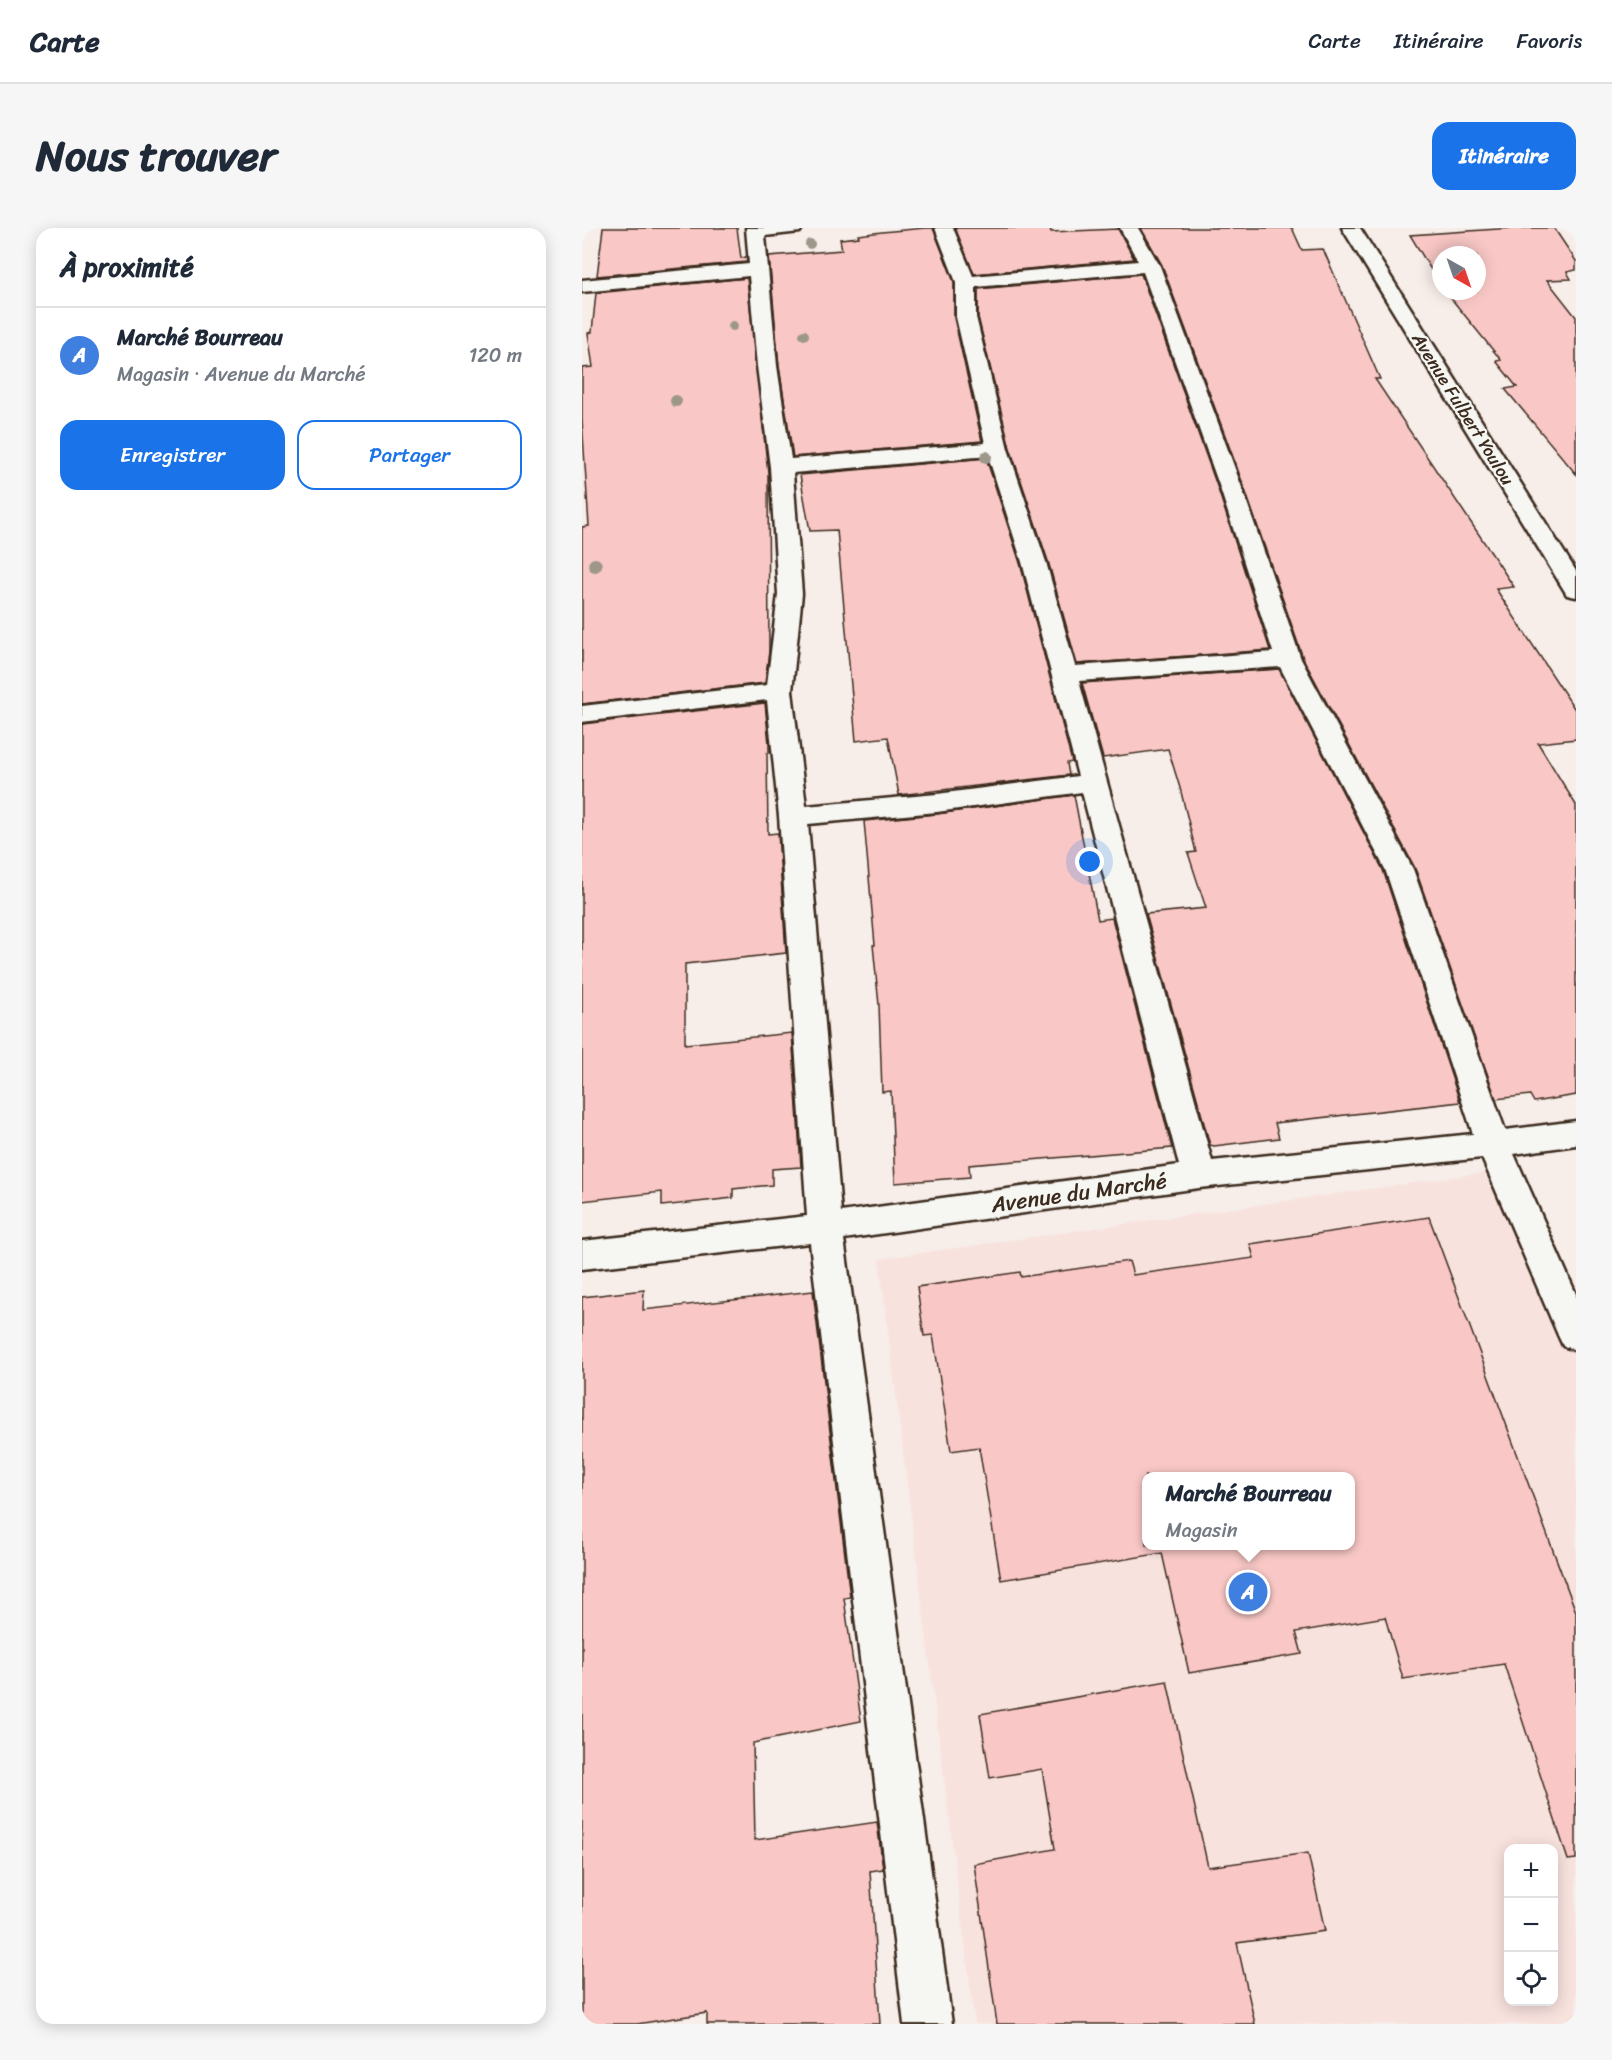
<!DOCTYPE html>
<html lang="fr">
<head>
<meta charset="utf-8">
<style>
  :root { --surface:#fff; --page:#f6f6f7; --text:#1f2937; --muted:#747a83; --line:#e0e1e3; --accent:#1a73e8 }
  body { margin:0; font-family:Sriracha,sans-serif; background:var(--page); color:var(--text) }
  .controls { position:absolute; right:18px; bottom:18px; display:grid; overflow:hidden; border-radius:12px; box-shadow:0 3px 15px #0003 }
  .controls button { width:54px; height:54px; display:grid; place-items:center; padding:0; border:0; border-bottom:2px solid var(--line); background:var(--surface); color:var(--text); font:30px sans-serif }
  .compass { position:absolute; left:850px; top:18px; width:54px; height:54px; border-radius:50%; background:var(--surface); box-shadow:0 3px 15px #0003; rotate:140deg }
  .you { position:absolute; left:508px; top:634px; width:21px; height:21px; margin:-15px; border:4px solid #fff; border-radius:50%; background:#1a73e8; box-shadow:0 0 0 9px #1a73e833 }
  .badge { display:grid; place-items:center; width:39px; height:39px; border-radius:50%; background:var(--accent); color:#fff; font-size:20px; font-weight:700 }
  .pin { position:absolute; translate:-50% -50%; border:3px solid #fff; box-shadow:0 2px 6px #0006 }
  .popup { position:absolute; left:560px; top:1244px; width:213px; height:78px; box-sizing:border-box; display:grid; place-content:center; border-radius:12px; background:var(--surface); filter:drop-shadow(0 2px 4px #0005); font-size:20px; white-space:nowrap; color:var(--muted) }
  .popup b { font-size:22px; color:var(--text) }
  .popup::after { content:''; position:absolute; left:50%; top:100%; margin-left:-12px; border:12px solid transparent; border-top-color:var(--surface) }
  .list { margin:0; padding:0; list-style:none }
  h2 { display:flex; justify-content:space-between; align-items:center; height:78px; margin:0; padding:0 24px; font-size:26px }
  h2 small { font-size:20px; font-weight:400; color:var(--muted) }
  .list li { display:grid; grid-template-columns:39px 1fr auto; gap:18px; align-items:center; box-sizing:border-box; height:96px; padding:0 24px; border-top:2px solid var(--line) }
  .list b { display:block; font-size:22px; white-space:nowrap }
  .list p { margin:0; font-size:20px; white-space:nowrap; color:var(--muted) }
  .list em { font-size:20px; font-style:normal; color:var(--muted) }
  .actions { display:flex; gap:12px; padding:18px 24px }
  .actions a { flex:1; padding:14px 0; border:2px solid var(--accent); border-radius:18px; text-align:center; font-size:21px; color:var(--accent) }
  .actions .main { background:var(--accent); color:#fff }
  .icon { flex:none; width:33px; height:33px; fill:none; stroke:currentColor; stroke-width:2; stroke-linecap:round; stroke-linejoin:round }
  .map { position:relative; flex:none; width:994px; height:1796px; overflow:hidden; border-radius:18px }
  header { display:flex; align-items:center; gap:36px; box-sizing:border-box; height:84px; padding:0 30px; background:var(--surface); border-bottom:2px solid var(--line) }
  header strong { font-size:28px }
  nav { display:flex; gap:33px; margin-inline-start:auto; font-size:21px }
  .intro { display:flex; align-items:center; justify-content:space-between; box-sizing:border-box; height:144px; padding:0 36px }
  h1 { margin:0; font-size:42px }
  .button { padding:15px 27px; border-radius:18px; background:var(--accent); color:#fff; font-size:21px; font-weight:700 }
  main { display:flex; gap:36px; padding:0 36px }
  aside { flex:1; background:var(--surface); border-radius:18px; box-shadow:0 3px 15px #0003 }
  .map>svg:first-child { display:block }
  .built { fill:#f8e2de; fill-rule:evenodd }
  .building { fill:#f9c8c6; stroke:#3b2a1e; stroke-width:1.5; fill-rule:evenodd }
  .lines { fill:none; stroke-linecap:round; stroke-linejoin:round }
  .minor-casing { stroke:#3b2a1e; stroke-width:5 }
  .major-casing { stroke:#3b2a1e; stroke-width:5 }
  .minor { fill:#f6f6f2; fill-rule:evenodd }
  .major { fill:#f6f6f2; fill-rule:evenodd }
  .tree { fill:#9d978a }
  .labels { text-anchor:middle; stroke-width:4.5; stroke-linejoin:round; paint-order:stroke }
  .far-street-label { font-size:18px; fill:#3b2a1e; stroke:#f6f6f2 }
  .street-label { font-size:22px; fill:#3b2a1e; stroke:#f6f6f2 }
</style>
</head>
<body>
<header>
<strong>Carte</strong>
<nav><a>Carte</a><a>Itinéraire</a><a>Favoris</a></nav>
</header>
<div class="intro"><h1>Nous trouver</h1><a class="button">Itinéraire</a></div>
<main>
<aside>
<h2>À proximité<small></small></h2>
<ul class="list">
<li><span class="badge" style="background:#3f7fe0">A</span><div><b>Marché Bourreau</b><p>Magasin · Avenue du Marché</p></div><em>120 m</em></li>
</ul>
<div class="actions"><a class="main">Enregistrer</a><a>Partager</a></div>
</aside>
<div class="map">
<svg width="994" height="1796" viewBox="0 0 994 1796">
  <rect width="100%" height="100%" fill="#f7ede9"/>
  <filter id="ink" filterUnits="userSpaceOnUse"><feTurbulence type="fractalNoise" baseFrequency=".0167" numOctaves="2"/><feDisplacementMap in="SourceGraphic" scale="12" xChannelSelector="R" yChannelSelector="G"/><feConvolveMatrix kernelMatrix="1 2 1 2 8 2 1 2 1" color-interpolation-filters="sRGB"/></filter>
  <g filter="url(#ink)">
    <!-- built -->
    <path class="built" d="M922,942l72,165v689h-601l-96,-765zM564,1248h204v70h-204zM927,1620h45v154h-45z"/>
    <!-- building -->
    <path class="building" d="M21,0h134l4,30 5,-1 1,5 -150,14z
      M343,0h8l21,54v36l28,123 -189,16 -14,-91 -10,-110 73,-6 -2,-11 19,-2 -1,-2 24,-3z
      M373,0h95l1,4 67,-3 16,30 -160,15z
      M559,0h151l10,22 21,-1 57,130h-5l139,208 -18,2 80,122v28l-38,4 38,62v290l-42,7 -4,-7 -34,4 -81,-231 -112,-210 -60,-174 -81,-219z
      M931,0h41l22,33v9l-9,2 4,7 -24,1 29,37v157l-71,-85 12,-2 -21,-26 5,-1 -56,-69h32v-36h-36v31l-31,-51z
      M559,46l76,212 53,164 -193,14 -29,-103 -38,-113 -32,-131v-28z
      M165,50l21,195 1,178 -4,32 -183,21v-177l7,-1 -7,-107v-51l11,-1 -5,-34 4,-1 4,-39z
      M404,230l34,105 52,199 -5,1 2,12 -170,20 -11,-58 -32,4 -19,-211 -27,1 -10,-56z
      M697,441l104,201 77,232 -185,21 4,15 -65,8 -4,-1 -64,-231 60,-6 -18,-55 8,-1 -16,-64 -12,-39 -65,9 -21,-75z
      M183,475l4,41v9h-2l1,81 10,-1 8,120 -101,11v80l107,-11 9,134 -29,2v16l-39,4v9l-71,8v-14l-80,9v-477z
      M492,567l24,125 14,-2 60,230 -203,17 1,12 -75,6 -4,-92 -9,1 -3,-87 -6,-60h2l-11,-124 73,-7z
      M847,989l147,395v247l-8,1 -64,-196 -101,15 -18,-62 -89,15 6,22 -113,19 -27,-120 -161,27 -22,-133 -28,4 -18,-116 -9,1 -7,-49 103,-15 1,5 108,-16 4,14 121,-17 -4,-14zM564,1248h204v69h-204z
      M62,1062l-1,20 170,-19 37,306 -6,1 17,123 -108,22 2,97 122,-18 6,47 -13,2 10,153h-173v-11l-70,11h-55v-727z
      M585,1453l41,186 100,-14 17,78 -88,12 18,81h-258l-23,-160 81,-15 -13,-80 -52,9 -10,-64z"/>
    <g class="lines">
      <defs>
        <path id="minor" d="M164,0h56l-2,4 -35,4 12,130 14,93 194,-16 -29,-126v-35l-21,-54h18l20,48 165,-15 -18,-33h18l22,38 81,219 60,174 112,210 92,261 71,-9v24l-62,9 62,140v56l-13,-4 -5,-11 -76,-177 -283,30 -355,51 108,785h-48l-94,-781 -228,26v-28l225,-25 -28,-400 -12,-116 -185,22v-16l185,-21 11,-91 -8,-127 -13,-101 -8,-90 -167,16v-12l167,-16zM561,44l76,213 54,167 -198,14 -29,-104 -38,-113 -32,-132v-30zM406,228l34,106 56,214 -141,18 -131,12 -14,-115 10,-97 -9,-121zM698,439l105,202 88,265 -261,27 -133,-480zM500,564l97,373 -338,47 -33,-388 129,-12z"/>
        <path id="major" d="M760,0h18l216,343v26l-9,-2 -3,-5z"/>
      </defs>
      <!-- minor casing -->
      <use href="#minor" class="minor-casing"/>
      <!-- major casing -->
      <use href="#major" class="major-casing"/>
      <!-- minor -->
      <use href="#minor" class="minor"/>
      <!-- major -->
      <use href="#major" class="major"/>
    </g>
    <!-- trees -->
    <g class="tree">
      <circle cx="228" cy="16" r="5"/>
      <circle cx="151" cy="98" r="5"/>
      <circle cx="222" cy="107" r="5"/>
      <circle cx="94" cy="173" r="6"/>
      <circle cx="404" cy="229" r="6"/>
      <circle cx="13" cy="337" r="7"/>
    </g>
  </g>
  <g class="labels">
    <!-- far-street labels -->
    <g class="far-street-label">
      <text transform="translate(881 181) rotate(58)" y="6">Avenue Fulbert Youlou</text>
    </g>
    <!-- street labels -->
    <g class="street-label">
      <text transform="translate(497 964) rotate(-8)" y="8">Avenue du Marché</text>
    </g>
  </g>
</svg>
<div class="controls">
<button>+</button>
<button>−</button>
<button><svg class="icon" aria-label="locate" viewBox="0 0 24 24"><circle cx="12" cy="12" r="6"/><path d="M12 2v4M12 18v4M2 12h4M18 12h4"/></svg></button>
</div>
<svg class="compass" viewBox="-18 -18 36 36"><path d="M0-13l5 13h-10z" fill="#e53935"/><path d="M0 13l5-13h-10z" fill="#747a83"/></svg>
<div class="you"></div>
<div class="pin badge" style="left:666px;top:1364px;background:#3f7fe0">A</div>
<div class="popup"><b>Marché Bourreau</b>Magasin</div>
</div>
</main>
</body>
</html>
